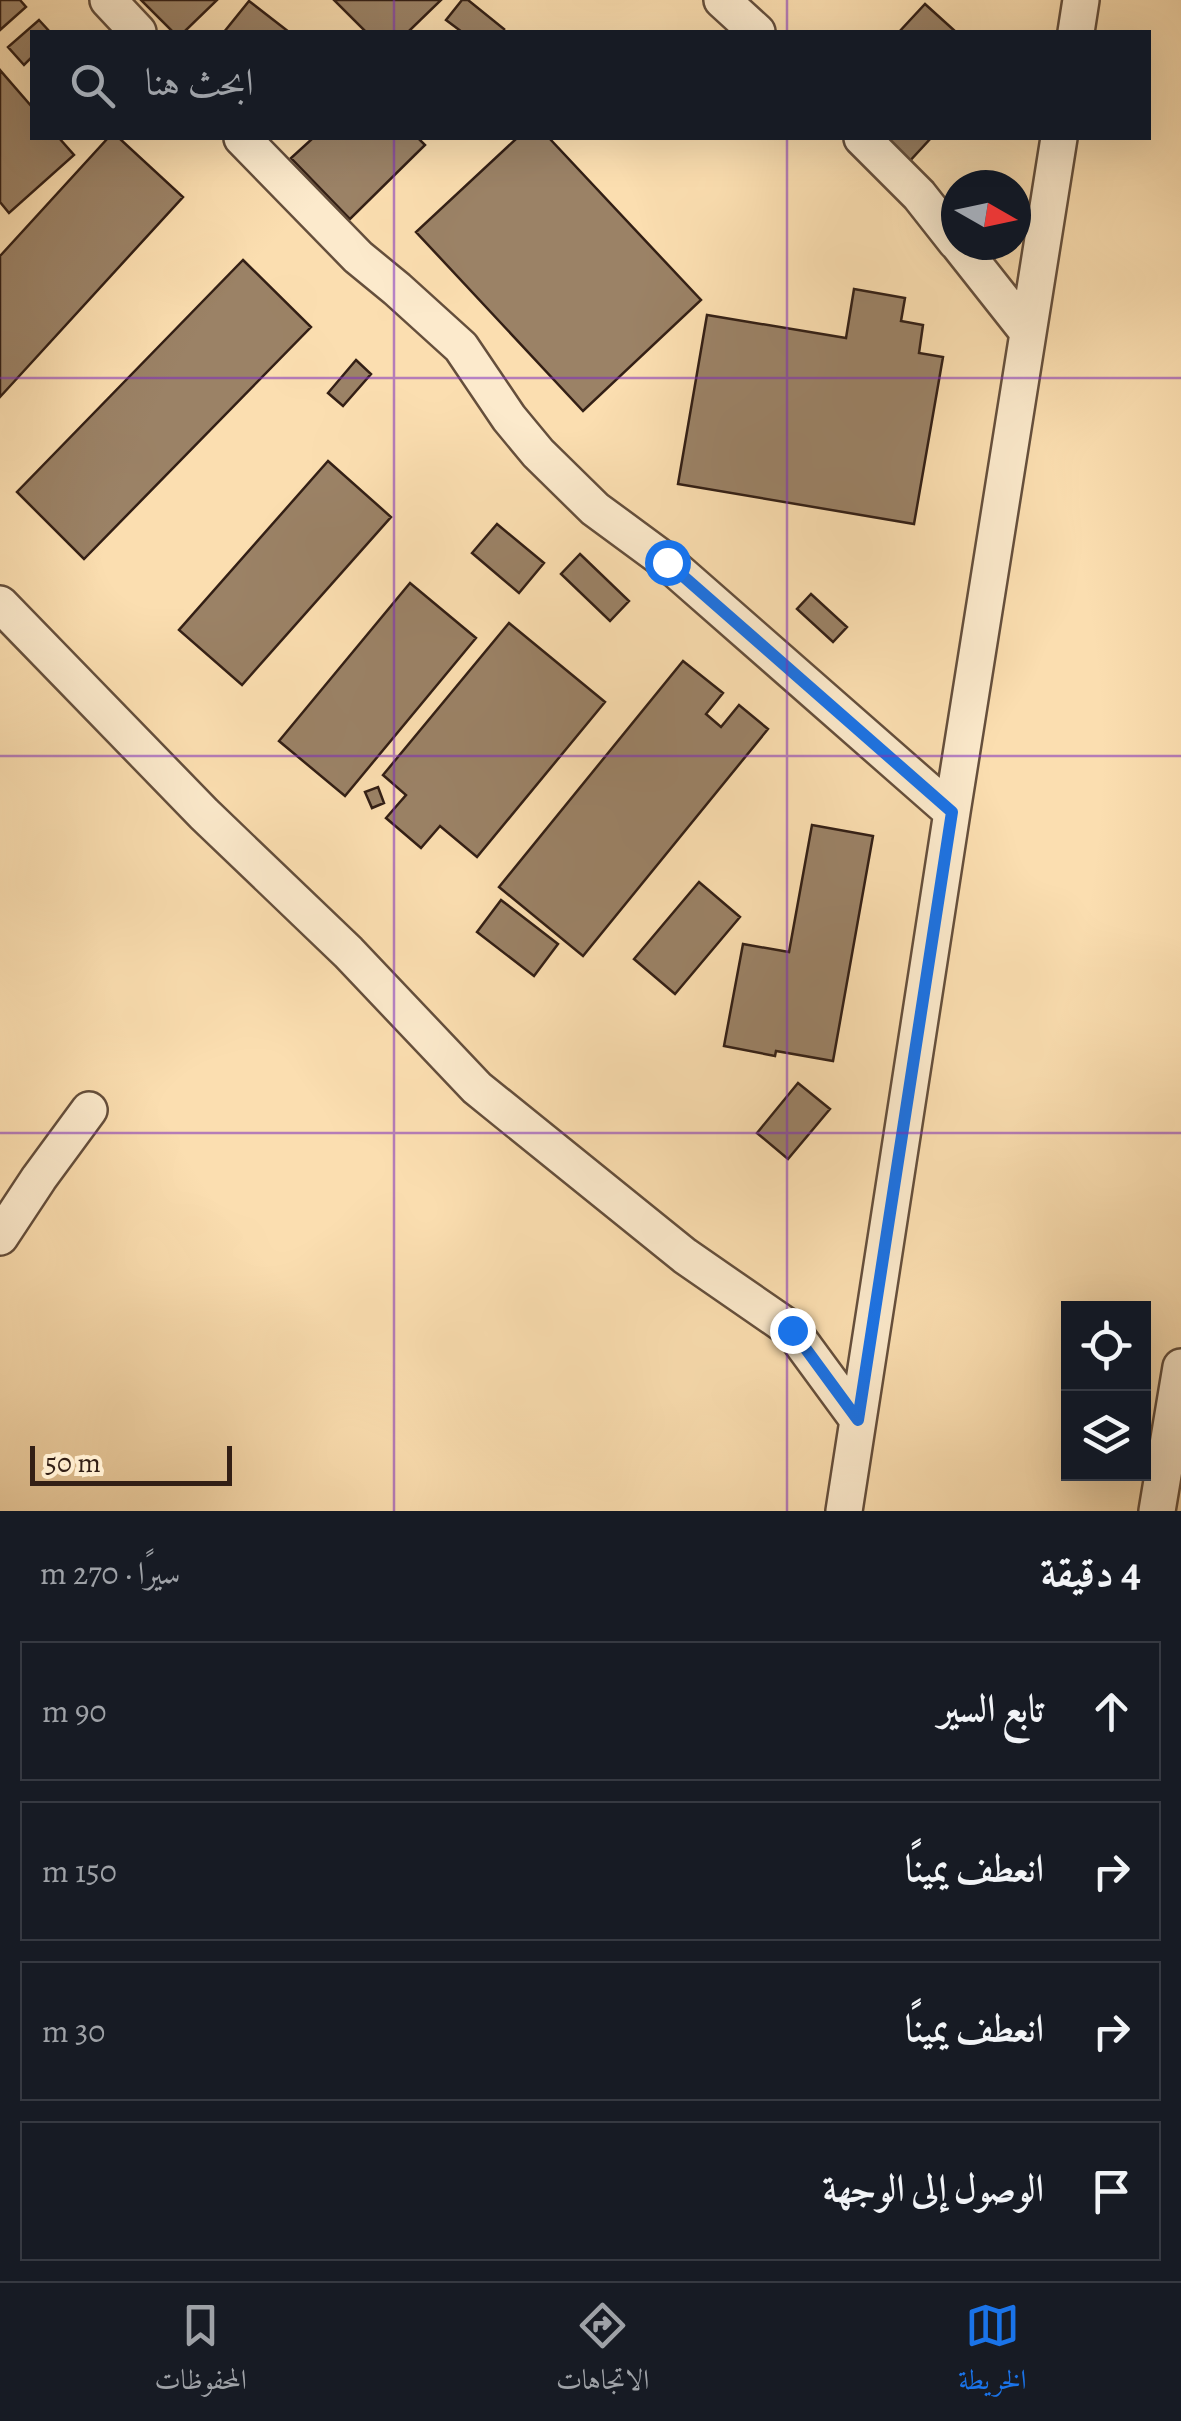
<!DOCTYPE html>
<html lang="ar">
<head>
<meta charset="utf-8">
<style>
  :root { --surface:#171b24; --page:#20242c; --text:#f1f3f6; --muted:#9ea1a6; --line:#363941; --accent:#1a73e8 }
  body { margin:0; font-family:Alegreya,Amiri,serif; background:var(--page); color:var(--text); direction:rtl }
  .controls { position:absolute; right:30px; bottom:30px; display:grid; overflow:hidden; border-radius:0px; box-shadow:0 10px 40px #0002 }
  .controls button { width:90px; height:90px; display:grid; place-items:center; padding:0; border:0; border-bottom:2px solid var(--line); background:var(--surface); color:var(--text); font:50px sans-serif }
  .compass { position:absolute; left:941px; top:170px; width:90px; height:90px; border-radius:50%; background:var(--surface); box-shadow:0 10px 40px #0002; rotate:99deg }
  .scale { position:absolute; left:30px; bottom:25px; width:202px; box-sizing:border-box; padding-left:10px; border:5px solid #331f15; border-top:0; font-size:28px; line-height:35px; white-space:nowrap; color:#331f15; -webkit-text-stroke:8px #fceacc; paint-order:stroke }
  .stop { position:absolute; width:30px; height:30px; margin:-22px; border:8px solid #1a73e8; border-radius:50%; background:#fff }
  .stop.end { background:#1a73e8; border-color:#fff; box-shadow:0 2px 10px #0008 }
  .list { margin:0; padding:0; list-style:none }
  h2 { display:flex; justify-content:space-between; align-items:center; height:130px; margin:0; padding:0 40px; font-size:42px }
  h2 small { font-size:32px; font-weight:400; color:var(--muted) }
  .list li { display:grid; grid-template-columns:65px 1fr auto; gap:30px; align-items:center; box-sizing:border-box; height:140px; margin:0 20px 20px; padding:0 20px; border:2px solid var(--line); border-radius:0px }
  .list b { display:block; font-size:38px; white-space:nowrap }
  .list em { font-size:32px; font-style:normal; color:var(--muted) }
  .icon { flex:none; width:55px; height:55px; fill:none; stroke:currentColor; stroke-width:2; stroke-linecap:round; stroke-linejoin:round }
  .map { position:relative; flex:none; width:1181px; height:1511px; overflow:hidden; direction:ltr }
  .search { position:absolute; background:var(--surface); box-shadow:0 10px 40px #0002; left:30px; right:30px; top:30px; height:110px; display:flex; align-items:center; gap:25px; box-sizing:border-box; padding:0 35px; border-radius:0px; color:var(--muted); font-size:38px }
  .sheet { height:770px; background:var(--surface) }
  nav { display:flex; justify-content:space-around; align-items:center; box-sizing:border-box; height:140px; border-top:2px solid var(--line); background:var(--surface); font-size:28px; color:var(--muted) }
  nav a { display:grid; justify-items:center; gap:5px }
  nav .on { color:var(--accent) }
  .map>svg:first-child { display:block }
  .building { fill:#9b8266; stroke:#331f15; stroke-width:2.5 }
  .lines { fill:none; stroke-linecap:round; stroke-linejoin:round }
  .minor-casing { stroke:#654f3c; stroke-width:40 }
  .minor { stroke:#fceacc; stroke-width:35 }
  .route { stroke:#1a73e8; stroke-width:12 }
  .grid { fill:none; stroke:#7b2cbf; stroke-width:2.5; stroke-opacity:0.55 }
</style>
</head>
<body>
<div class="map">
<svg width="1181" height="1511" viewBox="0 0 1181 1511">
  <rect width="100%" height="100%" fill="#fbdeb0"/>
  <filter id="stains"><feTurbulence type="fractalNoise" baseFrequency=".002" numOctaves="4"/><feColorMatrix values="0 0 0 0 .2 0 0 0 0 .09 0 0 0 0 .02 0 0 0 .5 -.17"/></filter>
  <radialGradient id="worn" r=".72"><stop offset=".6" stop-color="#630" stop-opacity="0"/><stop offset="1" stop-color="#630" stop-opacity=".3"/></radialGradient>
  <!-- building -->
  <path class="building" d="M0,0h20l6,7 -26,23z
    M141,0h76l-33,32h-11z
    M334,0h107l-33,32h-42z
    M462,0h6l36,29 -3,3h-39l-16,-12z
    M249,1l40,31h-65z
    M925,4l31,28h-57z
    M39,20l11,12h-18v25l-8,8 -16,-18z
    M0,70l32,37v31h27l15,17 -65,58 -9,-11z
    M108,138h11l64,59 -183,200v-141z
    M313,138h105l7,7 -75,74 -59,-61z
    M517,138h32l152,162 -118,111 -167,-179z
    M879,138h52l-24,26z
    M243,260l68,67 -227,232 -67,-67z
    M854,289l51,9 -4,23 22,4 -4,28 24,4 -29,167 -236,-40 29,-169 139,23z
    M356,360l15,14 -28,32 -15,-13z
    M328,461l63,56 -149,168 -63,-55z
    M497,524l47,39 -25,30 -47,-40z
    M580,554l49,47 -19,20 -49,-47z
    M410,583l66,55 -131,158 -66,-55z
    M811,594l36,33 -14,15 -36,-33z
    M509,623l96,79 -128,155 -37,-31 -19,22 -35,-30 20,-23 -23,-20z
    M683,661l40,32 -17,21 15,13 18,-22 29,24 -185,227 -84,-69z
    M378,787l6,16 -12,5 -7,-16z
    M812,825l61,11 -40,225 -57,-10 -1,5 -51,-10 19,-102 46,8z
    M699,882l41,35 -65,77 -41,-35z
    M501,900l57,44 -24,32 -57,-44z
    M798,1083l32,26 -42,50 -31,-26z"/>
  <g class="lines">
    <defs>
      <path id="minor" d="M108,0l30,32
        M722,0l35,32
        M1076,32l5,-32
        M242,138l116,119 39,32 64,58 48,71 29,35 57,56 72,53 285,250
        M862,138l57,57 37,47
        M959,245l68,86
        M0,604l204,210 144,138 129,136 208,168 107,74 66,90
        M0,1237l39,-59 50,-68
        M844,1511l108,-699 107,-674
        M1157,1511l24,-144"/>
    </defs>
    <!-- minor casing -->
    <use href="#minor" class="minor-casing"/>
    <!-- minor -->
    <use href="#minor" class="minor"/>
  </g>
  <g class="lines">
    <!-- route -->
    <path class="route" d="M667,562l285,250 -94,608 -66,-90"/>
  </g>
  <!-- grid -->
  <path class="grid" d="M394,0v32M787,0v32M394,138v1373M787,138v1373M0,378h1181M0,756h1181M0,1133h1181"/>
  <rect width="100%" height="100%" filter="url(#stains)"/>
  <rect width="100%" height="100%" fill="url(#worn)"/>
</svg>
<div class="controls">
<button><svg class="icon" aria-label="locate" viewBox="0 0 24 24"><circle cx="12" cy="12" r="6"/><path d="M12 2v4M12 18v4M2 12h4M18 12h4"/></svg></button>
<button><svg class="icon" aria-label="layers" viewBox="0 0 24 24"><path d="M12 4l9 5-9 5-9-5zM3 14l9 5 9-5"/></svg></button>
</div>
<svg class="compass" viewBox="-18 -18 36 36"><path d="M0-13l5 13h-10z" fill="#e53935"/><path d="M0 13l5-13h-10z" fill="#9ea1a6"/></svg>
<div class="scale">50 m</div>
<div class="stop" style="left:667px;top:562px"></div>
<div class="stop end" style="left:792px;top:1330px"></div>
<div class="search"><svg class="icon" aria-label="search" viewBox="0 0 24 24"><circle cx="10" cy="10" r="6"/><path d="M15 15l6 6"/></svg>ابحث هنا</div>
</div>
<section class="sheet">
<h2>4 دقيقة<small>سيرًا · 270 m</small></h2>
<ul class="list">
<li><svg class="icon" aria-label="ahead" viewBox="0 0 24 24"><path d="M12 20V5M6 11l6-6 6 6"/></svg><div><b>تابع السير</b></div><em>90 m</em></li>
<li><svg class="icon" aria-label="right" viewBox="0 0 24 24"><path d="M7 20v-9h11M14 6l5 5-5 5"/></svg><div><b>انعطف يمينًا</b></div><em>150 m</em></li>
<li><svg class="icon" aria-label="right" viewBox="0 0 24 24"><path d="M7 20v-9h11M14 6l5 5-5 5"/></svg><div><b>انعطف يمينًا</b></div><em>30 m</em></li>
<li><svg class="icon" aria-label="arrive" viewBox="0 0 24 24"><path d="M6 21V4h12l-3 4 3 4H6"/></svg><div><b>الوصول إلى الوجهة</b></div></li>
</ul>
</section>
<nav>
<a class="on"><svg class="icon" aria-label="map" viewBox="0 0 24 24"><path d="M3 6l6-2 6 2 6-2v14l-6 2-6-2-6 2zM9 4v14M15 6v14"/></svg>الخريطة</a>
<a><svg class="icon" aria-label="directions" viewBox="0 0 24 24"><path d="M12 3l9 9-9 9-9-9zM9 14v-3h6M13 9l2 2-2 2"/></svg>الاتجاهات</a>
<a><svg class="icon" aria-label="saved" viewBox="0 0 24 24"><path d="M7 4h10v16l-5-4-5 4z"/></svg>المحفوظات</a>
</nav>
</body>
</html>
